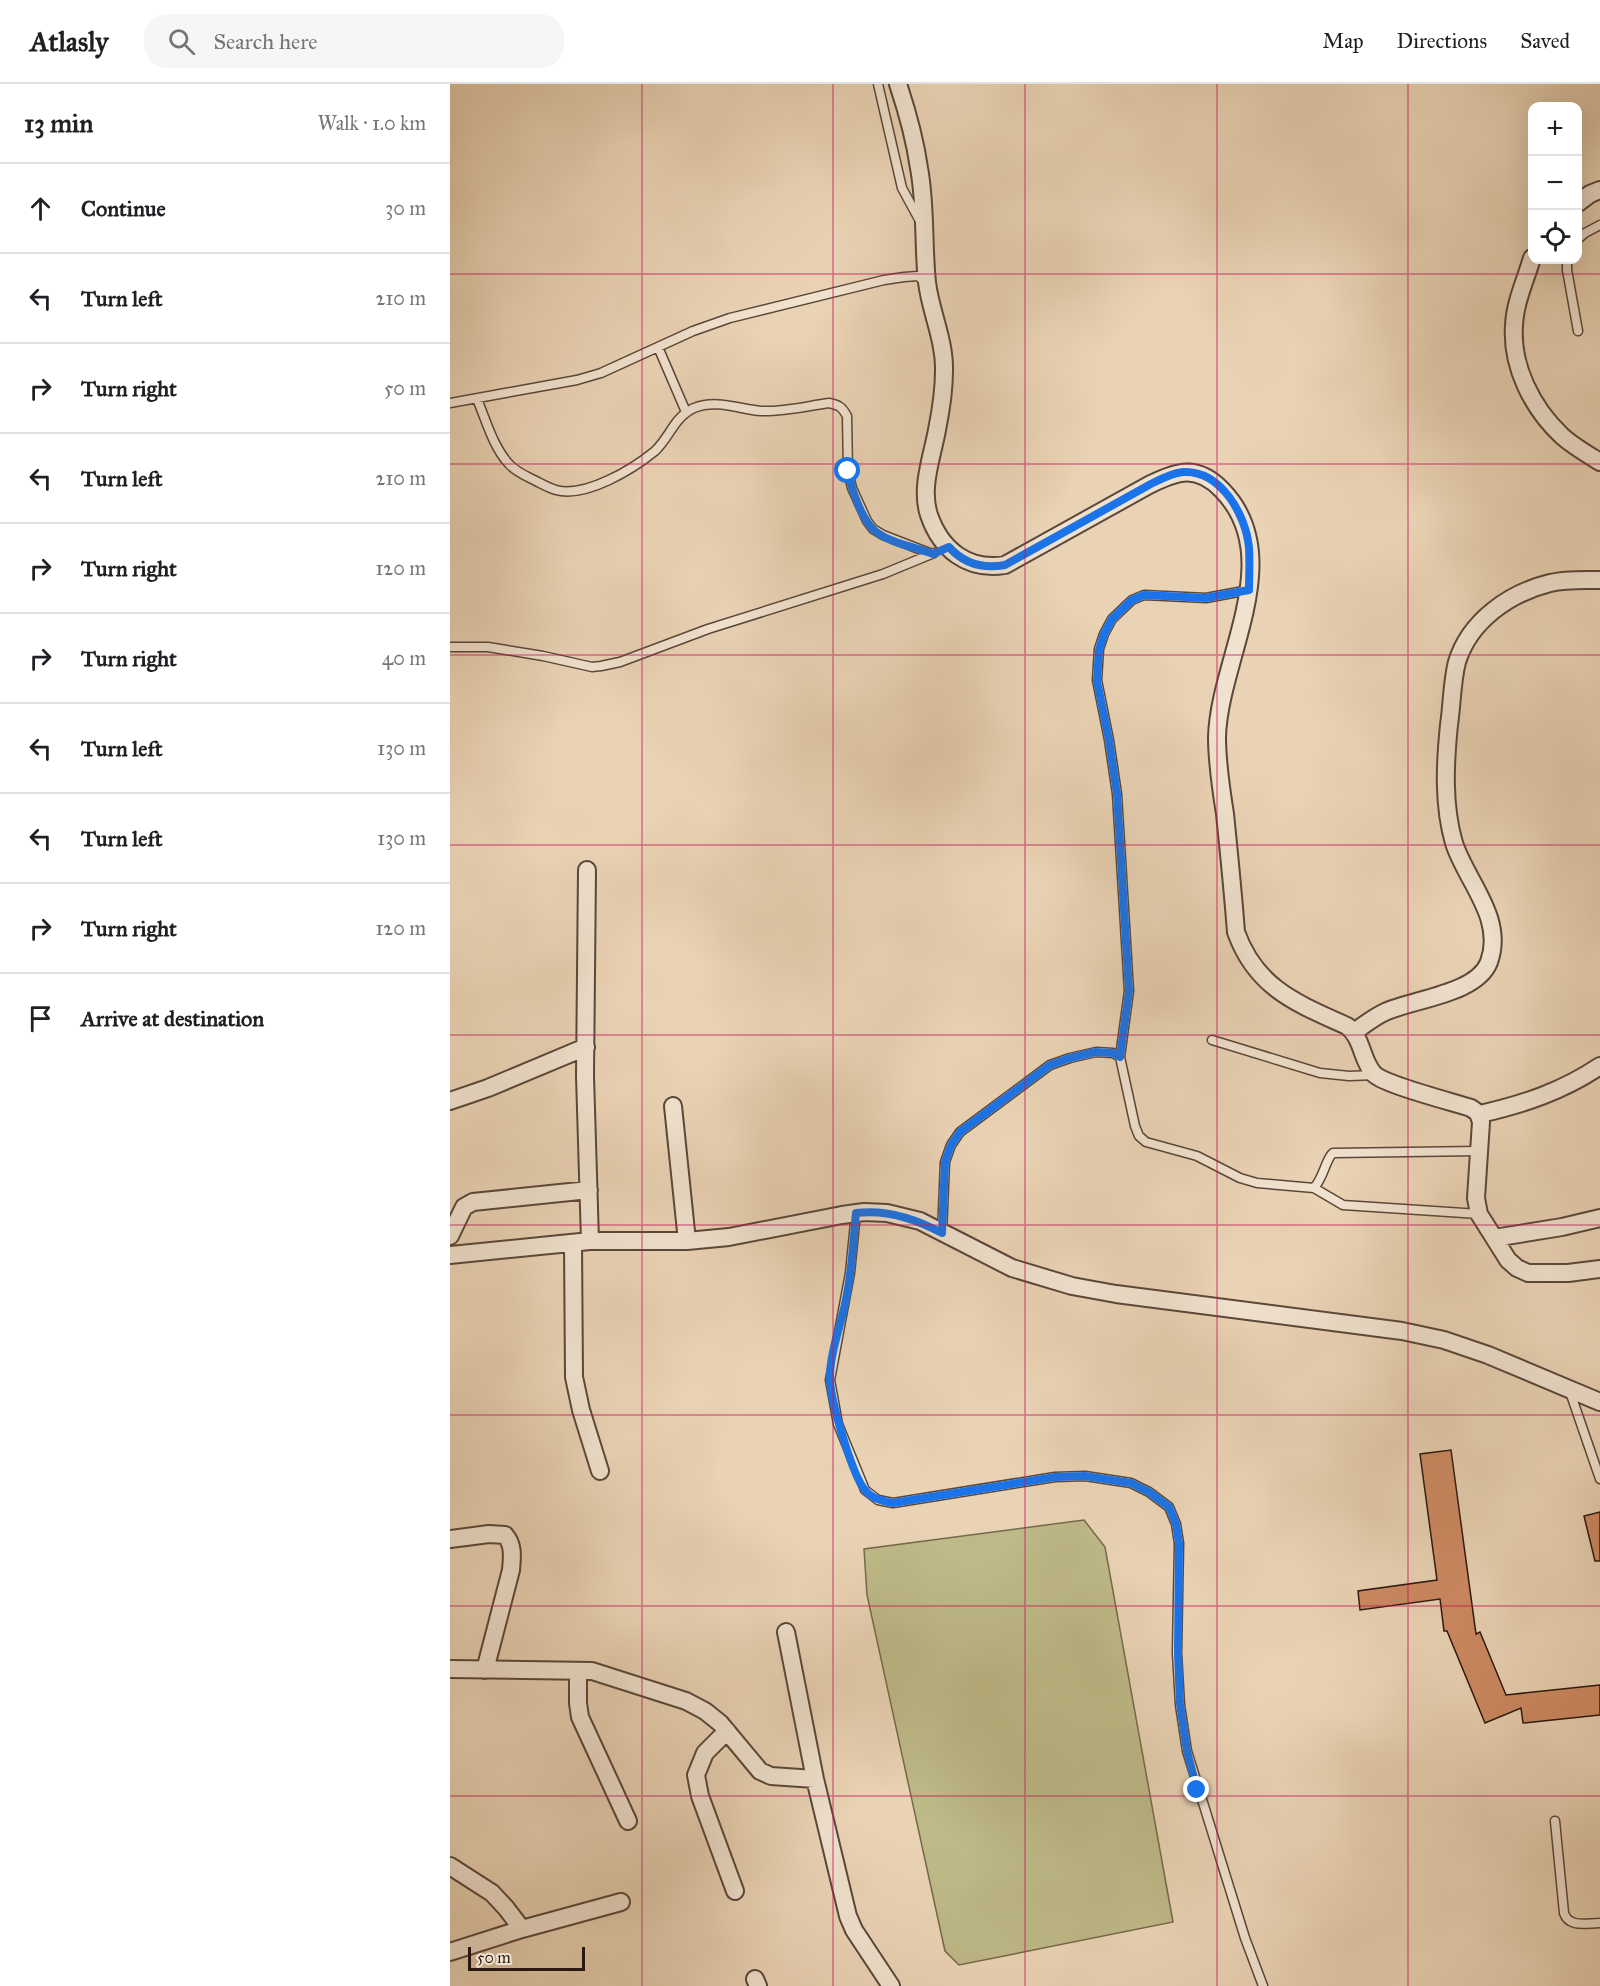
<!DOCTYPE html>
<html lang="en">
<head>
<meta charset="utf-8">
<style>
  :root { --surface:#fff; --page:#f6f6f6; --text:#202124; --muted:#757577; --line:#e0e0e0 }
  body { margin:0; font-family:"IM FELL Great Primer",serif; background:var(--page); color:var(--text) }
  .controls { position:absolute; right:18px; top:18px; display:grid; overflow:hidden; border-radius:12px; box-shadow:0 6px 24px #0002 }
  .controls button { width:54px; height:54px; display:grid; place-items:center; padding:0; border:0; border-bottom:2px solid var(--line); background:var(--surface); color:var(--text); font:30px sans-serif }
  .scale { position:absolute; left:18px; bottom:15px; width:117px; box-sizing:border-box; padding-left:6px; border:3px solid #2a1811; border-top:0; font-size:16px; line-height:21px; white-space:nowrap; color:#2a1811; -webkit-text-stroke:4px #f1e2cf; paint-order:stroke }
  .stop { position:absolute; width:18px; height:18px; margin:-14px; border:4px solid #1a73e8; border-radius:50%; background:#fff }
  .stop.end { background:#1a73e8; border-color:#fff; box-shadow:0 2px 6px #0008 }
  .list { margin:0; padding:0; list-style:none }
  h2 { display:flex; justify-content:space-between; align-items:center; height:78px; margin:0; padding:0 24px; font-size:26px }
  h2 small { font-size:20px; font-weight:400; color:var(--muted) }
  .list li { display:grid; grid-template-columns:39px 1fr auto; gap:18px; align-items:center; box-sizing:border-box; height:90px; padding:0 24px; border-top:2px solid var(--line) }
  .list b { display:block; font-size:22px; white-space:nowrap }
  .list em { font-size:20px; font-style:normal; color:var(--muted) }
  .icon { flex:none; width:33px; height:33px; fill:none; stroke:currentColor; stroke-width:2; stroke-linecap:round; stroke-linejoin:round }
  .map { position:relative; flex:none; width:1150px; height:1902px; overflow:hidden }
  header { display:flex; align-items:center; gap:36px; box-sizing:border-box; height:84px; padding:0 30px; background:var(--surface); border-bottom:2px solid var(--line) }
  header strong { font-size:28px }
  nav { display:flex; gap:33px; margin-inline-start:auto; font-size:21px }
  .search { width:420px; height:54px; background:var(--page); display:flex; align-items:center; gap:15px; box-sizing:border-box; padding:0 21px; border-radius:24px; color:var(--muted); font-size:22px }
  main { display:flex }
  aside { flex:1; background:var(--surface) }
  .map>svg:first-child { display:block }
  .green { fill:#beba88; stroke:#74694c; stroke-width:1.5 }
  .building { fill:#ce8a63; stroke:#2a1811; stroke-width:1.5 }
  .lines { fill:none; stroke-linecap:round; stroke-linejoin:round }
  .lane-casing { stroke:#5a473a; stroke-width:11 }
  .street-casing { stroke:#5a473a; stroke-width:20 }
  .lane { stroke:#f1e2cf; stroke-width:8 }
  .street { stroke:#f1e2cf; stroke-width:16 }
  .route { stroke:#1a73e8; stroke-width:8 }
  .grid { fill:none; stroke:#c2185b; stroke-width:1.5; stroke-opacity:0.55 }
</style>
</head>
<body>
<header>
<strong>Atlasly</strong>
<div class="search"><svg class="icon" aria-label="search" viewBox="0 0 24 24"><circle cx="10" cy="10" r="6"/><path d="M15 15l6 6"/></svg>Search here</div>
<nav><a>Map</a><a>Directions</a><a>Saved</a></nav>
</header>
<main>
<aside>
<h2>13 min<small>Walk · 1.0 km</small></h2>
<ul class="list">
<li><svg class="icon" aria-label="ahead" viewBox="0 0 24 24"><path d="M12 20V5M6 11l6-6 6 6"/></svg><div><b>Continue</b></div><em>30 m</em></li>
<li><svg class="icon" aria-label="left" viewBox="0 0 24 24"><path d="M17 20v-9H6M10 6l-5 5 5 5"/></svg><div><b>Turn left</b></div><em>210 m</em></li>
<li><svg class="icon" aria-label="right" viewBox="0 0 24 24"><path d="M7 20v-9h11M14 6l5 5-5 5"/></svg><div><b>Turn right</b></div><em>50 m</em></li>
<li><svg class="icon" aria-label="left" viewBox="0 0 24 24"><path d="M17 20v-9H6M10 6l-5 5 5 5"/></svg><div><b>Turn left</b></div><em>210 m</em></li>
<li><svg class="icon" aria-label="right" viewBox="0 0 24 24"><path d="M7 20v-9h11M14 6l5 5-5 5"/></svg><div><b>Turn right</b></div><em>120 m</em></li>
<li><svg class="icon" aria-label="right" viewBox="0 0 24 24"><path d="M7 20v-9h11M14 6l5 5-5 5"/></svg><div><b>Turn right</b></div><em>40 m</em></li>
<li><svg class="icon" aria-label="left" viewBox="0 0 24 24"><path d="M17 20v-9H6M10 6l-5 5 5 5"/></svg><div><b>Turn left</b></div><em>130 m</em></li>
<li><svg class="icon" aria-label="left" viewBox="0 0 24 24"><path d="M17 20v-9H6M10 6l-5 5 5 5"/></svg><div><b>Turn left</b></div><em>130 m</em></li>
<li><svg class="icon" aria-label="right" viewBox="0 0 24 24"><path d="M7 20v-9h11M14 6l5 5-5 5"/></svg><div><b>Turn right</b></div><em>120 m</em></li>
<li><svg class="icon" aria-label="arrive" viewBox="0 0 24 24"><path d="M6 21V4h12l-3 4 3 4H6"/></svg><div><b>Arrive at destination</b></div></li>
</ul>
</aside>
<div class="map">
<svg width="1150" height="1902" viewBox="0 0 1150 1902">
  <rect width="100%" height="100%" fill="#ead3b5"/>
  <filter id="stains"><feTurbulence type="fractalNoise" baseFrequency=".00333" numOctaves="4"/><feColorMatrix values="0 0 0 0 .2 0 0 0 0 .09 0 0 0 0 .02 0 0 0 .5 -.17"/></filter>
  <radialGradient id="worn" r=".72"><stop offset=".6" stop-color="#630" stop-opacity="0"/><stop offset="1" stop-color="#630" stop-opacity=".3"/></radialGradient>
  <!-- green -->
  <path class="green" d="M634,1436l21,27 68,375 -214,43 -14,-14 -78,-356 -3,-46z"/>
  <!-- building -->
  <path class="building" d="M1001,1366l25,184 4,-2 26,63 94,-10v30l-77,8 -2,-15 -36,15 -38,-92h-3l-4,-32 -80,11 -2,-19 79,-11 -17,-126z
    M1150,1428v49h-5l-11,-45z"/>
  <g class="lines">
    <defs>
      <path id="lane" d="M428,0l24,104 19,35
        M1128,155l7,-6 15,-8
        M1117,176v10l11,61
        M208,263l28,65
        M27,315c9,21 16,48 32,65 7,8 17,12 27,17 6,3 13,7 20,9 30,8 77,-21 99,-39 15,-14 19,-34 39,-43 23,-9 44,1 67,3 22,1 46,-5 68,-8 10,2 13,4 18,13l1,55 4,17 15,33 6,8 10,6 49,19
        M0,319l127,-23 24,-7 92,-42 37,-13 154,-38 20,-3 14,-1 9,8
        M0,563h38l55,9 49,11 9,-1 19,-4 88,-33 175,-55 51,-21
        M762,956l108,33 29,3 26,-1
        M670,973l9,-66 -12,-197 -8,-54 -12,-60 2,-31 5,-15 8,-15 20,-19 12,-5 62,3 43,-8
        M864,1104l29,17 136,9
        M406,1129l-6,60 -20,107 8,44 27,66 13,10 15,3 162,-26 30,-1 46,7 18,9 20,15 7,17 3,19 -2,110 3,52 7,46 58,187 18,48
        M492,1149l3,-71 6,-17 9,-13 90,-67 20,-7 26,-6 17,1 7,4 15,69 4,10 7,6 51,14 43,22 17,5 57,5c10,-11 12,-30 19,-35l146,-2
        M1119,1305l31,90
        M1105,1737l9,92c5,15 22,10 36,10"/>
      <path id="street" d="M448,0c9,27 17,56 21,84 7,37 4,76 8,114 3,28 18,59 17,89 0,20 -3,39 -7,59 -5,27 -17,58 -8,85 12,35 39,56 76,50l144,-80c28,-14 48,-21 73,5 66,68 -3,169 -5,247 0,26 4,52 8,77 4,39 8,79 11,118 20,56 60,71 111,94 16,12 14,34 27,48 11,11 79,28 97,34l7,5 3,9 -5,76 3,16 29,46 9,8 11,5h40l32,-4
        M1128,119l12,-9 10,-4
        M1082,174c-6,21 -17,44 -18,67 -3,41 18,83 48,111 11,10 25,18 38,26
        M137,786l-2,206 5,165
        M904,948c10,-7 20,-15 31,-20 28,-13 92,-18 104,-50 16,-44 -23,-81 -35,-119 -11,-38 -9,-79 -5,-118 3,-20 3,-44 8,-63 13,-42 53,-69 93,-79 16,-4 34,-3 50,-3
        M0,1017l38,-13 98,-41
        M223,1022l14,135
        M1031,1038l-1,-8c44,-10 83,-23 120,-48
        M0,1152l14,-29 9,-5 116,-12
        M1044,1154l68,-11 38,-9
        M123,1159l1,134 7,33 19,61
        M0,1171l140,-14h97l42,-4 113,-22 22,-3 23,1 33,8 92,47 60,18 44,8 286,37 42,9 44,15 112,47
        M0,1455l39,-5 16,1c9,10 7,23 6,35l-26,100
        M336,1548l29,147 33,137 6,14 37,56
        M0,1585l142,2 94,30 19,10 15,12 40,48 11,5 44,3
        M128,1587v32l2,14 48,104
        M277,1647l-22,22 -9,22 4,21 35,95
        M0,1782l42,27 14,15 16,21
        M0,1868l72,-23 99,-27
        M305,1895l3,7"/>
    </defs>
    <!-- lane casing -->
    <use href="#lane" class="lane-casing"/>
    <!-- street casing -->
    <use href="#street" class="street-casing"/>
    <!-- lane -->
    <use href="#lane" class="lane"/>
    <!-- street -->
    <use href="#street" class="street"/>
  </g>
  <g class="lines">
    <!-- route -->
    <path class="route" d="M398,387c3,17 13,48 27,60 15,12 40,16 58,23l16,-7c15,17 34,22 56,18l144,-80c10,-5 22,-12 34,-13 38,-2 63,43 66,76 1,14 0,28 0,42l-43,8 -62,-3 -12,5 -20,19 -8,15 -5,16 -2,31 12,59 8,54 12,197 -9,66 -7,-4 -18,-1 -25,6 -20,7 -90,67 -9,13 -6,17 -3,71c-26,-14 -55,-24 -86,-20 -3,30 -4,61 -11,91 -5,24 -16,52 -15,77 1,20 22,94 35,109 7,9 18,11 28,13l162,-26 30,-1 46,7 18,9 20,15 7,17 3,19 -1,110 2,51 7,47 10,39"/>
  </g>
  <!-- grid -->
  <path class="grid" d="M192,0v1902M383,0v1902M575,0v1902M767,0v1902M958,0v1902M0,190h1150M0,380h1150M0,571h1150M0,761h1150M0,951h1150M0,1141h1150M0,1331h1150M0,1522h1150M0,1712h1150"/>
  <rect width="100%" height="100%" filter="url(#stains)"/>
  <rect width="100%" height="100%" fill="url(#worn)"/>
</svg>
<div class="controls">
<button>+</button>
<button>−</button>
<button><svg class="icon" aria-label="locate" viewBox="0 0 24 24"><circle cx="12" cy="12" r="6"/><path d="M12 2v4M12 18v4M2 12h4M18 12h4"/></svg></button>
</div>
<div class="scale">50 m</div>
<div class="stop" style="left:398px;top:387px"></div>
<div class="stop end" style="left:747px;top:1706px"></div>
</div>
</main>
</body>
</html>
